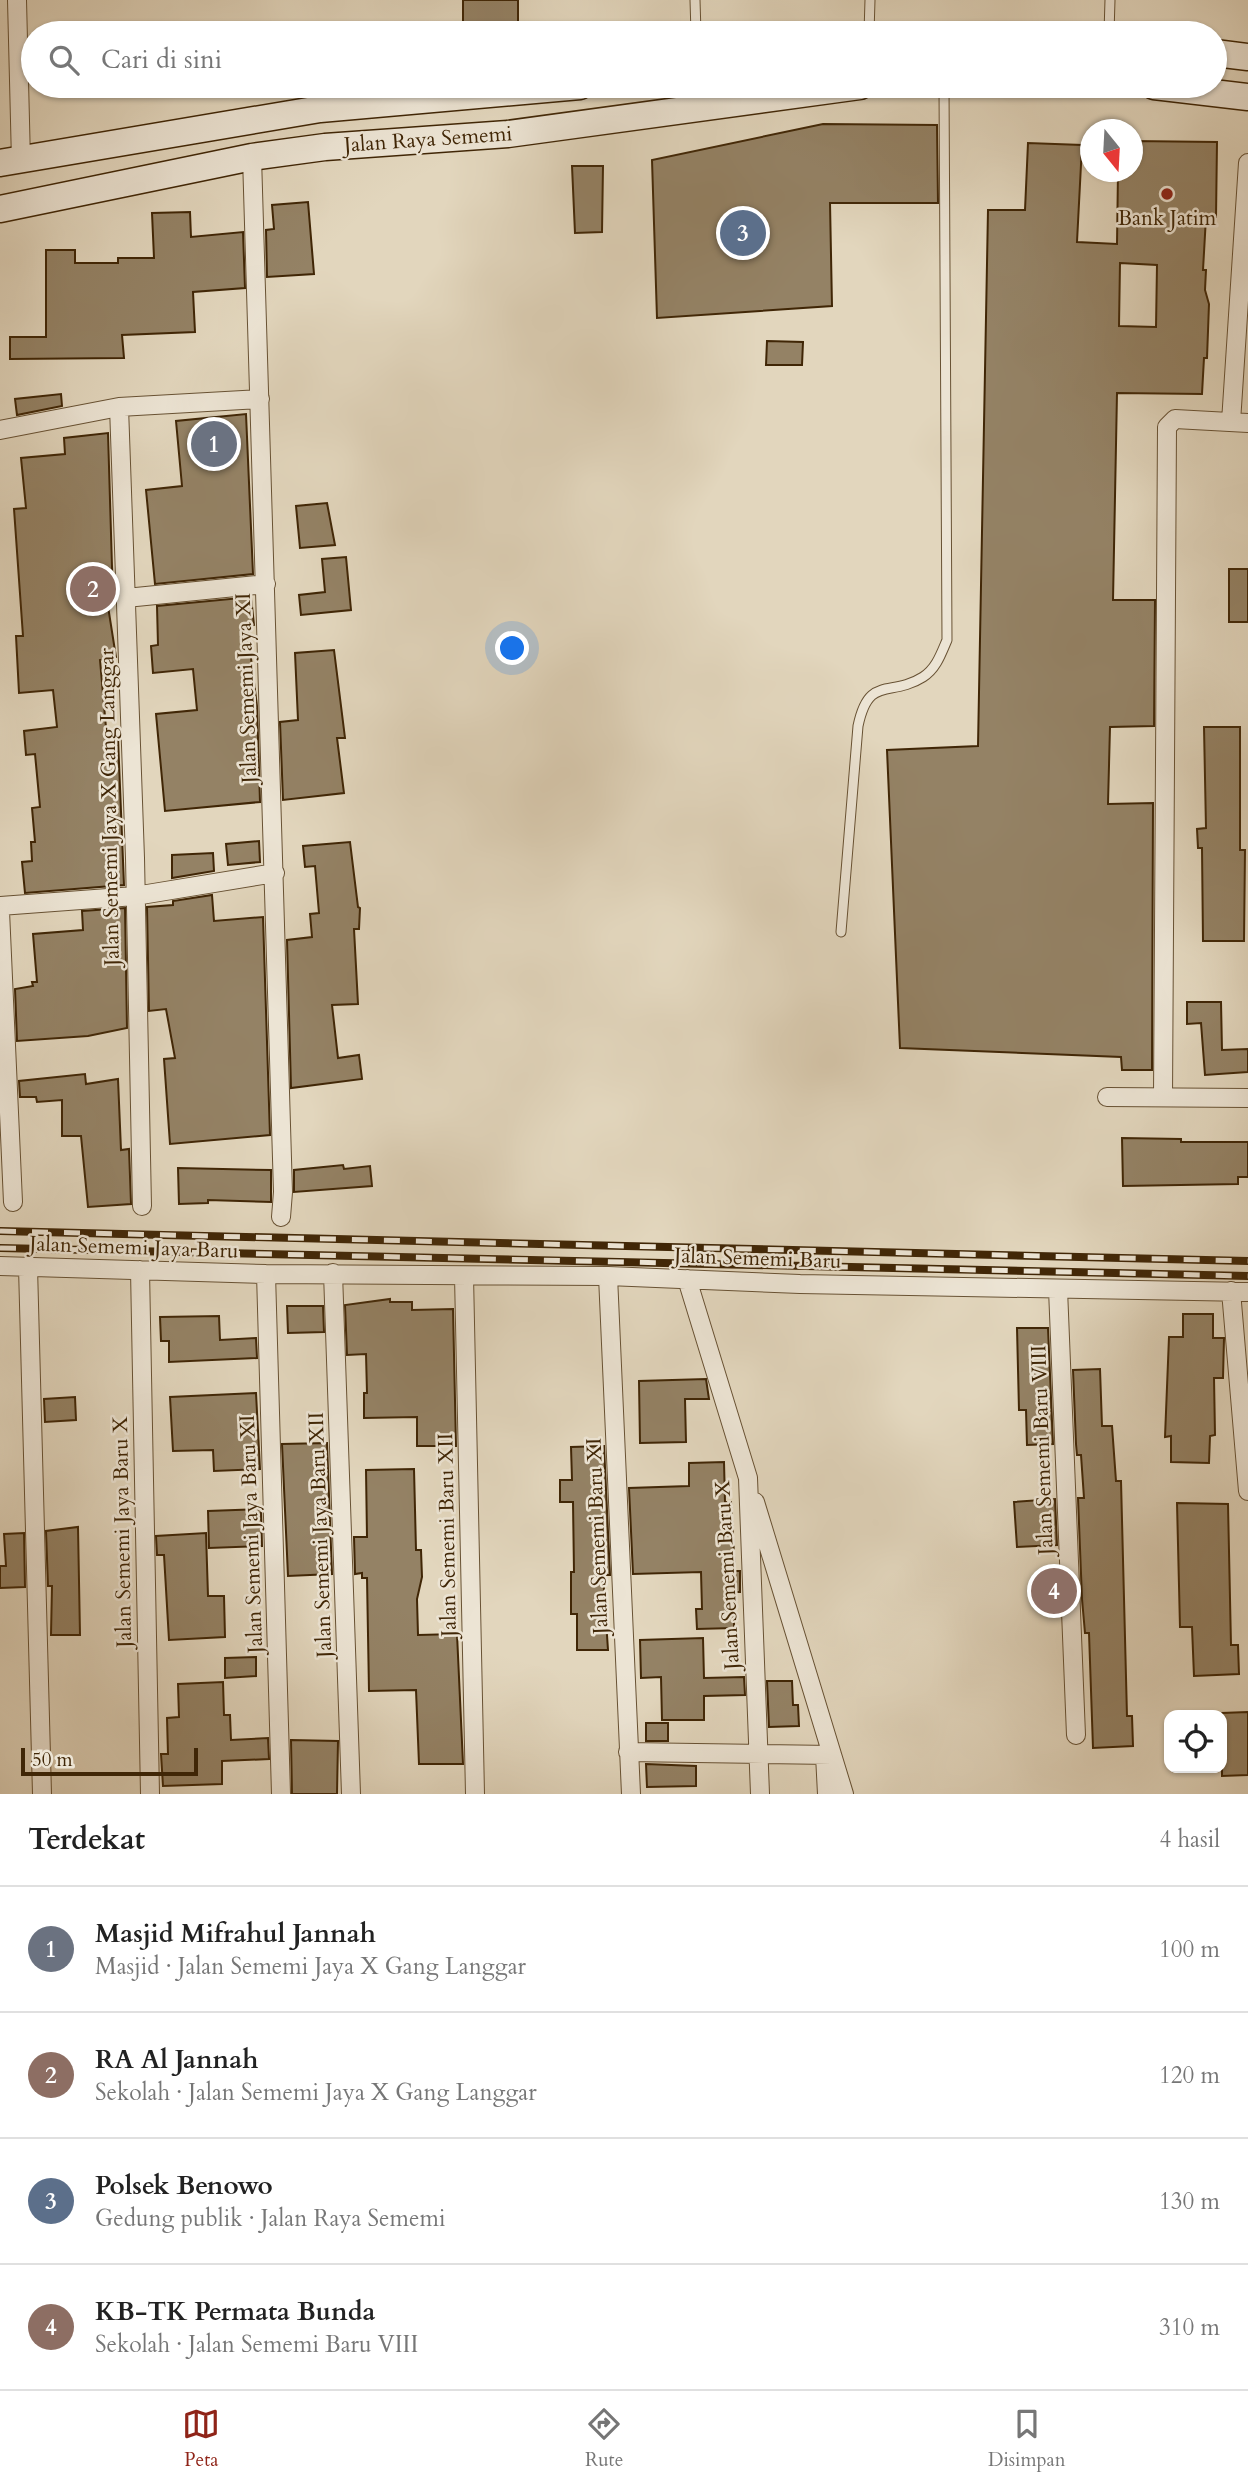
<!DOCTYPE html>
<html lang="id">
<head>
<meta charset="utf-8">
<style>
  :root { --surface:#fff; --page:#f6f6f6; --text:#222; --muted:#767676; --line:#e0e0e0; --accent:#8f2418 }
  body { margin:0; font-family:Cardo,serif; background:var(--page); color:var(--text) }
  .controls { position:absolute; right:21px; bottom:21px; display:grid; overflow:hidden; border-radius:14px; box-shadow:0 2px 5px #0004 }
  .controls button { width:63px; height:63px; display:grid; place-items:center; padding:0; border:0; border-bottom:2px solid var(--line); background:var(--surface); color:var(--text); font:35px sans-serif }
  .compass { position:absolute; left:1080px; top:119px; width:63px; height:63px; border-radius:50%; background:var(--surface); box-shadow:0 2px 5px #0004; rotate:162deg }
  .scale { position:absolute; left:21px; bottom:18px; width:177px; box-sizing:border-box; padding-left:7px; border:4px solid #402606; border-top:0; font-size:19px; line-height:24px; white-space:nowrap; color:#402606; -webkit-text-stroke:5px #ece4d4; paint-order:stroke }
  .you { position:absolute; left:513px; top:649px; width:24px; height:24px; margin:-18px; border:5px solid #fff; border-radius:50%; background:#1a73e8; box-shadow:0 0 0 10px #1a73e833 }
  .badge { display:grid; place-items:center; width:46px; height:46px; border-radius:50%; background:var(--accent); color:#fff; font-size:23px; font-weight:700 }
  .pin { position:absolute; translate:-50% -50%; border:4px solid #fff; box-shadow:0 2px 7px #0006 }
  .list { margin:0; padding:0; list-style:none }
  h2 { display:flex; justify-content:space-between; align-items:center; height:91px; margin:0; padding:0 28px; font-size:30px }
  h2 small { font-size:23px; font-weight:400; color:var(--muted) }
  .list li { display:grid; grid-template-columns:46px 1fr auto; gap:21px; align-items:center; box-sizing:border-box; height:126px; padding:0 28px; border-top:2px solid var(--line) }
  .list b { display:block; font-size:26px; white-space:nowrap }
  .list p { margin:0; font-size:23px; white-space:nowrap; color:var(--muted) }
  .list em { font-size:23px; font-style:normal; color:var(--muted) }
  .icon { flex:none; width:38px; height:38px; fill:none; stroke:currentColor; stroke-width:2; stroke-linecap:round; stroke-linejoin:round }
  .map { position:relative; flex:none; width:1248px; height:1794px; overflow:hidden }
  .search { position:absolute; background:var(--surface); box-shadow:0 2px 5px #0004; left:21px; right:21px; top:21px; height:77px; display:flex; align-items:center; gap:18px; box-sizing:border-box; padding:0 24px; border-radius:38px; color:var(--muted); font-size:26px }
  .sheet { height:595px; background:var(--surface) }
  nav { display:flex; justify-content:space-around; align-items:center; box-sizing:border-box; height:98px; border-top:2px solid var(--line); background:var(--surface); font-size:19px; color:var(--muted) }
  nav a { display:grid; justify-items:center; gap:4px }
  nav .on { color:var(--accent) }
  .map>svg:first-child { display:block }
  .building { fill:#948265; stroke:#402606; stroke-width:2; fill-rule:evenodd }
  .lines { fill:none; stroke-linecap:round; stroke-linejoin:round }
  .service-casing { stroke:#685234; stroke-width:11 }
  .minor-casing { stroke:#685234; stroke-width:20 }
  .secondary-casing { stroke:#402606; stroke-width:29 }
  .service { stroke:#ece4d4; stroke-width:9 }
  .minor { stroke:#ece4d4; stroke-width:18 }
  .secondary { stroke:#ece4d4; stroke-width:26 }
  .rail-casing { stroke:#402606; stroke-width:8 }
  .rail { stroke:#ece4d4; stroke-width:5; stroke-dasharray:16; stroke-linecap:butt }
  .poi-dot { fill:#8f2418; stroke:#ece4d4; stroke-width:2.5 }
  .labels { text-anchor:middle; stroke-width:5; stroke-linejoin:round; paint-order:stroke }
  .street-label { font-size:21px; fill:#402606; stroke:#ece4d4 }
  .poi-label { font-size:21px; fill:#402606; stroke:#ece4d4 }
</style>
</head>
<body>
<div class="map">
<svg width="1248" height="1794" viewBox="0 0 1248 1794">
  <rect width="100%" height="100%" fill="#e2d6bd"/>
  <filter id="stains"><feTurbulence type="fractalNoise" baseFrequency=".00286" numOctaves="4"/><feColorMatrix values="0 0 0 0 .2 0 0 0 0 .09 0 0 0 0 .02 0 0 0 .5 -.17"/></filter>
  <radialGradient id="worn" r=".72"><stop offset=".6" stop-color="#630" stop-opacity="0"/><stop offset="1" stop-color="#630" stop-opacity=".3"/></radialGradient>
  <!-- building -->
  <path class="building" d="M463,0h55v23l-55,1z
    M823,124l114,1 1,78h-108l2,103 -175,12 -5,-158z
    M1132,141l85,1 -1,75h-10l-3,53h3l-1,20 4,14 -2,54h-3l-2,36 -85,-1 -4,207h42l-1,126 -44,1 -2,77 45,-1 -1,267h-30l-1,-13 -221,-9 -13,-298 91,-4 10,-536h37l3,-67 54,2 -5,97 40,2 1,-72h14zM1120,263l37,2 -1,62 -37,-1z
    M572,166h31l-1,66 -27,1z
    M308,202l6,72 -47,3 -1,-47 8,-1 -2,-24z
    M190,212l1,25 52,-5 2,56 -52,4 2,40 -73,3 2,23 -114,1v-22h36v-87h29v13h43v-5h36l-2,-45z
    M767,341l36,1 -1,23h-36z
    M61,394l1,12 -45,9 -2,-16z
    M246,414l7,160 -98,10 -9,-94 36,-4 -6,-65z
    M108,433l5,167h-6l9,57 -16,3 7,79 11,-1 6,147 -99,8 -3,-31 10,-1 -1,-19h4l-3,-34 8,-1 -5,-53 -9,1 -2,-24 33,-4 -4,-37 -34,3 -3,-57h7l-9,-127 12,-1 -5,-50 44,-4 -1,-16z
    M327,503l8,42 -35,3 -4,-42z
    M346,557l5,53 -50,5 -2,-20 26,-3 -3,-33z
    M1229,569h19v53h-19z
    M251,597l3,28 -7,1 10,80 3,96 -95,9 -9,-97 41,-4 -4,-41 -40,4 -2,-27 7,-1 -1,-39z
    M334,650l11,88h-8l7,55 -61,7 -3,-78 18,-2 -3,-67z
    M1204,727h36v123h5l-1,91h-41l-1,-93h-4l-1,-19 9,-1z
    M259,841l1,21 -32,3 -2,-21z
    M350,842l8,65 2,1 -1,21h-5l4,75 -26,1 6,53 21,-3 3,24 -71,9 -4,-148 25,-3 -2,-23 9,-1 -4,-47 -10,1 -2,-21z
    M213,853l1,18 -42,7v-23z
    M212,895l2,26 49,-4 7,218 -100,9 -6,-85 11,-1 -9,-49 -17,2 -2,-104 26,-2v-4z
    M125,908l2,120 -39,8 -71,5 -2,-52 18,-3 -1,-4h5l-4,-48 50,-4 -1,-19z
    M1187,1002h34l1,48 26,-1v23l-43,3 -4,-52 -14,1z
    M85,1074l1,10 32,-5 3,71 8,-1 2,55 -43,3 -7,-71h-19v-36l-25,2 -1,-5h-16l-1,-16z
    M1122,1138l59,1v3h67v35h-10v7l-115,2z
    M343,1165l1,4 26,-3 2,20 -78,6v-22z
    M178,1168l93,2v32l-63,-2v3l-29,1z
    M390,1299v3h22v8l41,-1 3,137h-39v-29l-53,1v-25h3l-1,-39 -19,1 -2,-50z
    M287,1306h36l1,26 -36,1z
    M1183,1314h30v24h11l-1,40h-9l1,57 -5,1 -1,27 -38,-1v-26l-6,1 4,-100h14z
    M219,1316l1,24 36,-2 1,20 -88,4v-21h-8l-1,-24z
    M1017,1328h31l5,116 -26,1 -1,-35h-7z
    M1100,1369l2,57h10l4,55h5l6,235h5l1,30 -40,2 -4,-115h-4l-3,-34 -4,-101h6l-3,-43h-4l-1,-11 -3,-74z
    M706,1379l3,20h-24l1,43 -46,1 -1,-62z
    M256,1393l4,76 -46,2 -1,-21 -40,1 -3,-54z
    M75,1397l1,23 -31,2 -1,-23z
    M327,1443l5,131 -44,2 -6,-132z
    M604,1446l6,129h-7l5,75h-31v-36h-6v-42h3l-1,-70h-13v-22h12l-1,-33z
    M724,1462l1,40h6l4,69h5v21h-6v36l-37,1 -1,-20h6l-1,-37 -68,2 -4,-86 60,-2v-23z
    M414,1469l2,81h5l1,27 -5,22 1,36 39,-1 6,130h-44l-3,-74 -47,1 -2,-113h-5v-5l-7,1 -1,-37h13l-1,-67z
    M1055,1499l2,46 -40,2 -3,-45z
    M1177,1503l51,1 3,141h7l1,29 -45,2 -2,-49h-12z
    M261,1509l1,37 -53,2 -1,-37z
    M78,1527l2,108h-29l1,-49h-4l-2,-55z
    M24,1533l1,54 -25,1v-22h6l-2,-32z
    M206,1533l2,63h16l1,41 -56,3 -5,-85h-7l-1,-19z
    M703,1638l1,40 40,-1 1,18 -41,1v24h-42l-1,-43 -20,1 -1,-38z
    M256,1657v19l-31,2v-20z
    M767,1681h25l1,24h5l1,21 -30,1z
    M223,1682l1,33h6l1,25 37,-2 1,21 -47,2v23l-59,2 -2,-32h7l-1,-36 12,-1 -1,-33z
    M1248,1712v63l-26,1v-63z
    M646,1723h22v18h-22z
    M291,1740l47,1 -1,53h-45z
    M646,1764l50,2v20l-49,1z"/>
  <g class="lines">
    <defs>
      <path id="service" d="M695,0l1,33
        M869,33l1,-33
        M1109,33l1,-33
        M841,932l17,-206c11,-52 32,-28 65,-49 13,-8 18,-23 24,-37l-3,-554"/>
      <path id="minor" d="M17,0l4,161
        M252,157l31,1035 -2,25
        M119,407l16,451 7,348
        M1231,422l17,-259
        M0,430l119,-23 141,-8
        M126,598l140,-14
        M0,906l135,-10 140,-23
        M0,911l13,291
        M1107,1097l141,1
        M1163,1097l4,-670 8,-8 73,4
        M0,1266l266,8 342,2 192,8 448,8
        M28,1267l14,527
        M140,1270l10,524
        M333,1273l18,521
        M266,1274l15,520
        M464,1276l11,518
        M608,1276l23,518
        M687,1279l61,199 12,316
        M1058,1289l18,446
        M1231,1291l17,200
        M755,1502l89,292
        M628,1752l204,3
        M825,1755l2,39"/>
      <path id="secondary" d="M1215,53l33,4
        M1154,86l94,11
        M0,163l320,-54 260,-23
        M0,209l252,-52 73,-10 183,-13 352,-48"/>
    </defs>
    <!-- service casing -->
    <use href="#service" class="service-casing"/>
    <!-- minor casing -->
    <use href="#minor" class="minor-casing"/>
    <!-- secondary casing -->
    <use href="#secondary" class="secondary-casing"/>
    <!-- service -->
    <use href="#service" class="service"/>
    <!-- minor -->
    <use href="#minor" class="minor"/>
    <!-- secondary -->
    <use href="#secondary" class="secondary"/>
    <defs>
      <path id="rail" d="M0,1231l1248,30
        M0,1248l1248,28"/>
    </defs>
    <!-- rail casing -->
    <use href="#rail" class="rail-casing"/>
    <!-- rail -->
    <use href="#rail" class="rail"/>
  </g>
  <!-- markers -->
  <circle class="poi-dot" cx="1167" cy="194" r="7"/>
  <g class="labels">
    <!-- street labels -->
    <g class="street-label">
      <text transform="translate(428 139) rotate(-4)" y="7">Jalan Raya Sememi</text>
      <text transform="translate(246 688) rotate(-92)" y="7">Jalan Sememi Jaya XI</text>
      <text transform="translate(109 807) rotate(-91)" y="7">Jalan Sememi Jaya X Gang Langgar</text>
      <text transform="translate(134 1247) rotate(2)" y="7">Jalan Sememi Jaya Baru</text>
      <text transform="translate(758 1258) rotate(2)" y="7">Jalan Sememi Baru</text>
      <text transform="translate(1042 1450) rotate(-92)" y="7">Jalan Sememi Baru VIII</text>
      <text transform="translate(122 1532) rotate(-91)" y="7">Jalan Sememi Jaya Baru X</text>
      <text transform="translate(251 1534) rotate(-92)" y="7">Jalan Sememi Jaya Baru XI</text>
      <text transform="translate(320 1535) rotate(-92)" y="7">Jalan Sememi Jaya Baru XII</text>
      <text transform="translate(447 1535) rotate(-91)" y="7">Jalan Sememi Baru XII</text>
      <text transform="translate(597 1536) rotate(-92)" y="7">Jalan Sememi Baru XI</text>
      <text transform="translate(727 1575) rotate(-93)" y="7">Jalan Sememi Baru X</text>
    </g>
    <!-- poi labels -->
    <g class="poi-label">
      <text x="1167" y="225">Bank Jatim</text>
    </g>
  </g>
  <rect width="100%" height="100%" filter="url(#stains)"/>
  <rect width="100%" height="100%" fill="url(#worn)"/>
</svg>
<div class="controls">
<button><svg class="icon" aria-label="locate" viewBox="0 0 24 24"><circle cx="12" cy="12" r="6"/><path d="M12 2v4M12 18v4M2 12h4M18 12h4"/></svg></button>
</div>
<svg class="compass" viewBox="-18 -18 36 36"><path d="M0-13l5 13h-10z" fill="#e53935"/><path d="M0 13l5-13h-10z" fill="#767676"/></svg>
<div class="scale">50 m</div>
<div class="you"></div>
<div class="pin badge" style="left:214px;top:444px;background:#6b7280">1</div>
<div class="pin badge" style="left:93px;top:589px;background:#8d6e63">2</div>
<div class="pin badge" style="left:743px;top:233px;background:#5c6f8a">3</div>
<div class="pin badge" style="left:1054px;top:1591px;background:#8d6e63">4</div>
<div class="search"><svg class="icon" aria-label="search" viewBox="0 0 24 24"><circle cx="10" cy="10" r="6"/><path d="M15 15l6 6"/></svg>Cari di sini</div>
</div>
<section class="sheet">
<h2>Terdekat<small>4 hasil</small></h2>
<ul class="list">
<li><span class="badge" style="background:#6b7280">1</span><div><b>Masjid Mifrahul Jannah</b><p>Masjid · Jalan Sememi Jaya X Gang Langgar</p></div><em>100 m</em></li>
<li><span class="badge" style="background:#8d6e63">2</span><div><b>RA Al Jannah</b><p>Sekolah · Jalan Sememi Jaya X Gang Langgar</p></div><em>120 m</em></li>
<li><span class="badge" style="background:#5c6f8a">3</span><div><b>Polsek Benowo</b><p>Gedung publik · Jalan Raya Sememi</p></div><em>130 m</em></li>
<li><span class="badge" style="background:#8d6e63">4</span><div><b>KB-TK Permata Bunda</b><p>Sekolah · Jalan Sememi Baru VIII</p></div><em>310 m</em></li>
</ul>
</section>
<nav>
<a class="on"><svg class="icon" aria-label="map" viewBox="0 0 24 24"><path d="M3 6l6-2 6 2 6-2v14l-6 2-6-2-6 2zM9 4v14M15 6v14"/></svg>Peta</a>
<a><svg class="icon" aria-label="directions" viewBox="0 0 24 24"><path d="M12 3l9 9-9 9-9-9zM9 14v-3h6M13 9l2 2-2 2"/></svg>Rute</a>
<a><svg class="icon" aria-label="saved" viewBox="0 0 24 24"><path d="M7 4h10v16l-5-4-5 4z"/></svg>Disimpan</a>
</nav>
</body>
</html>
